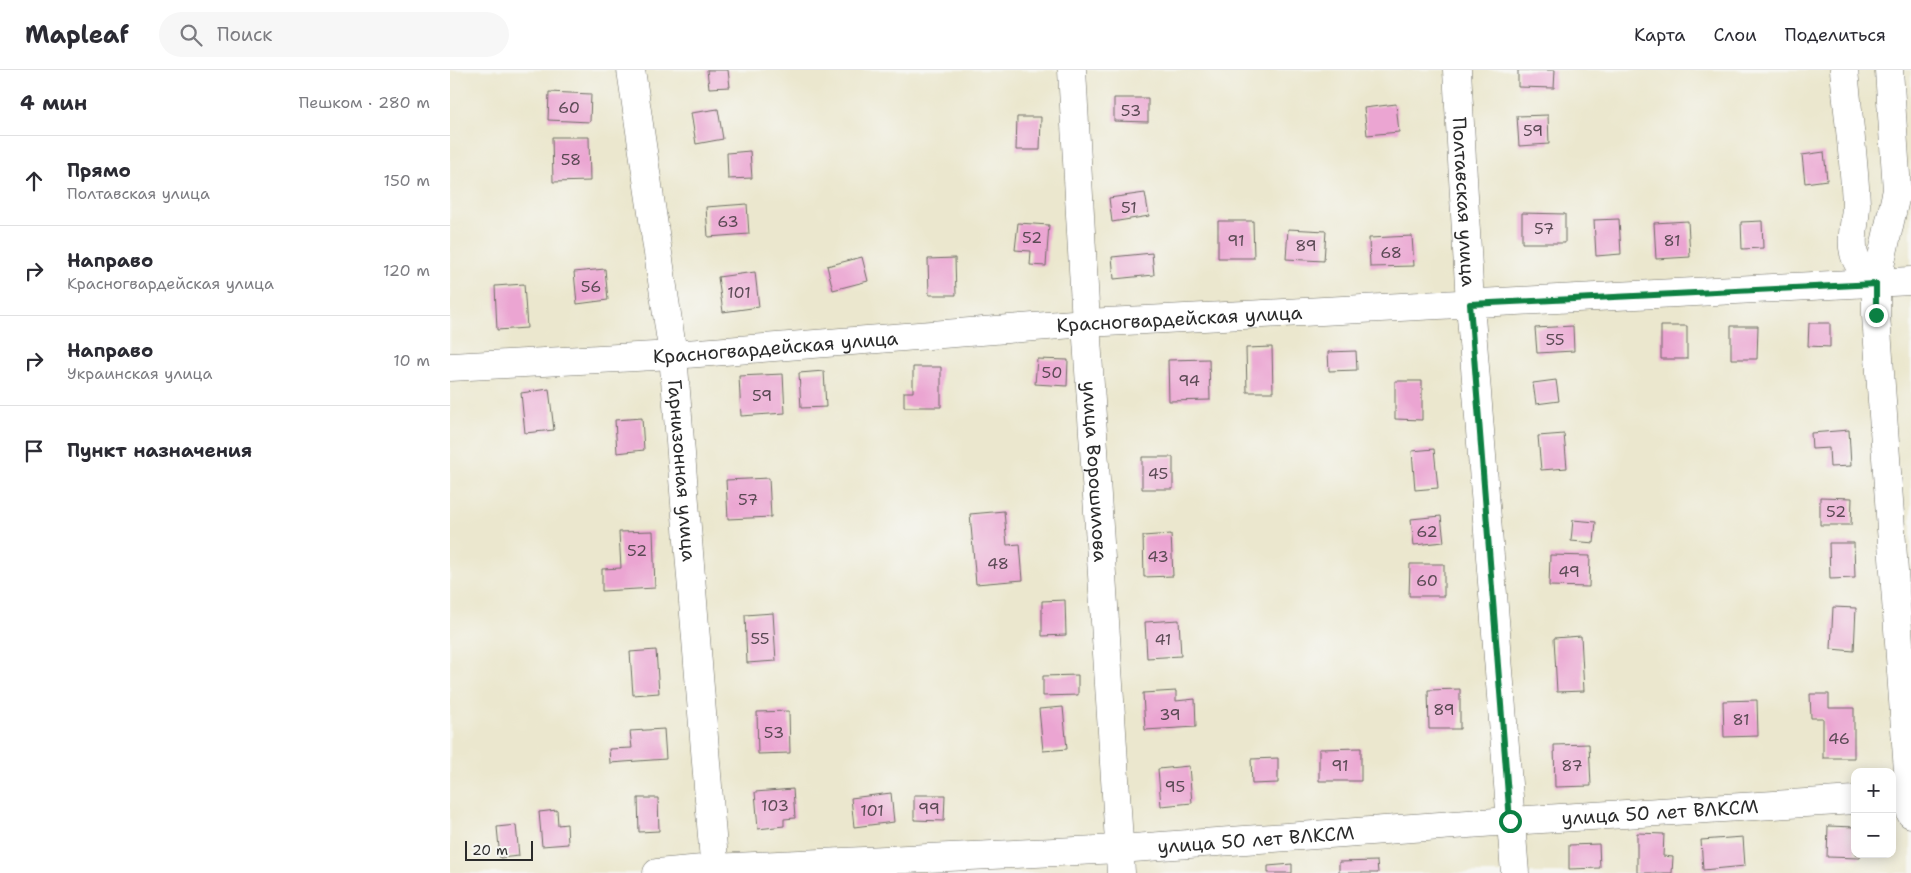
<!DOCTYPE html>
<html lang="ru">
<head>
<meta charset="utf-8">
<style>
  :root { --surface:#fff; --page:#f7f7f7; --text:#2b2b33; --muted:#7c7c81; --line:#e1e1e2 }
  body { margin:0; font-family:"Shantell Sans",sans-serif; background:var(--page); color:var(--text) }
  .controls { position:absolute; right:15px; bottom:15px; display:grid; overflow:hidden; border-radius:10px; box-shadow:0 2px 12px #0003 }
  .controls button { width:45px; height:45px; display:grid; place-items:center; padding:0; border:0; border-bottom:1px solid var(--line); background:var(--surface); color:var(--text); font:25px sans-serif }
  .scale { position:absolute; left:15px; bottom:12px; width:68px; box-sizing:border-box; padding-left:5px; border:2px solid #2b2b2b; border-top:0; font-size:14px; line-height:18px; white-space:nowrap; color:#2b2b2b; -webkit-text-stroke:4px #f6f6f2; paint-order:stroke }
  .stop { position:absolute; width:15px; height:15px; margin:-11px; border:4px solid #0b8043; border-radius:50%; background:#fff }
  .stop.end { background:#0b8043; border-color:#fff; box-shadow:0 1px 5px #0008 }
  .list { margin:0; padding:0; list-style:none }
  h2 { display:flex; justify-content:space-between; align-items:center; height:65px; margin:0; padding:0 20px; font-size:21px }
  h2 small { font-size:16px; font-weight:400; color:var(--muted) }
  .list li { display:grid; grid-template-columns:32px 1fr auto; gap:15px; align-items:center; box-sizing:border-box; height:90px; padding:0 20px; border-top:1px solid var(--line) }
  .list b { display:block; font-size:19px; white-space:nowrap }
  .list p { margin:0; font-size:16px; white-space:nowrap; color:var(--muted) }
  .list em { font-size:16px; font-style:normal; color:var(--muted) }
  .icon { flex:none; width:28px; height:28px; fill:none; stroke:currentColor; stroke-width:2; stroke-linecap:round; stroke-linejoin:round }
  .map { position:relative; flex:none; width:1461px; height:803px; overflow:hidden }
  header { display:flex; align-items:center; gap:30px; box-sizing:border-box; height:70px; padding:0 25px; background:var(--surface); border-bottom:1px solid var(--line) }
  header strong { font-size:24px }
  nav { display:flex; gap:28px; margin-inline-start:auto; font-size:18px }
  .search { width:350px; height:45px; background:var(--page); display:flex; align-items:center; gap:12px; box-sizing:border-box; padding:0 18px; border-radius:28px; color:var(--muted); font-size:19px }
  main { display:flex }
  aside { flex:1; background:var(--surface) }
  .map>svg:first-child { display:block }
  .building { fill:#eba5d2 }
  .lines { fill:none; stroke-linecap:round; stroke-linejoin:round }
  .minor-casing { stroke:#6e6d64; stroke-width:29 }
  .minor { stroke:#fff; stroke-width:28 }
  .route { stroke:#0b8043; stroke-width:6 }
  .labels { text-anchor:middle; stroke-width:4; stroke-linejoin:round; paint-order:stroke }
  .number-label { font-size:16px; fill:#5b4a55 }
  .street-label { font-size:19px; fill:#2b2b2b; stroke:#f6f6f2 }
</style>
</head>
<body>
<header>
<strong>Mapleaf</strong>
<div class="search"><svg class="icon" aria-label="search" viewBox="0 0 24 24"><circle cx="10" cy="10" r="6"/><path d="M15 15l6 6"/></svg>Поиск</div>
<nav><a>Карта</a><a>Слои</a><a>Поделиться</a></nav>
</header>
<main>
<aside>
<h2>4 мин<small>Пешком · 280 m</small></h2>
<ul class="list">
<li><svg class="icon" aria-label="ahead" viewBox="0 0 24 24"><path d="M12 20V5M6 11l6-6 6 6"/></svg><div><b>Прямо</b><p>Полтавская улица</p></div><em>150 m</em></li>
<li><svg class="icon" aria-label="right" viewBox="0 0 24 24"><path d="M7 20v-9h11M14 6l5 5-5 5"/></svg><div><b>Направо</b><p>Красногвардейская улица</p></div><em>120 m</em></li>
<li><svg class="icon" aria-label="right" viewBox="0 0 24 24"><path d="M7 20v-9h11M14 6l5 5-5 5"/></svg><div><b>Направо</b><p>Украинская улица</p></div><em>10 m</em></li>
<li><svg class="icon" aria-label="arrive" viewBox="0 0 24 24"><path d="M6 21V4h12l-3 4 3 4H6"/></svg><div><b>Пункт назначения</b></div></li>
</ul>
</aside>
<div class="map">
<svg width="1461" height="803" viewBox="0 0 1461 803">
  <rect width="100%" height="100%" fill="#f6f6f2"/>
  <filter id="ink" filterUnits="userSpaceOnUse"><feTurbulence type="fractalNoise" baseFrequency=".02" numOctaves="2"/><feDisplacementMap in="SourceGraphic" scale="10" xChannelSelector="R" yChannelSelector="G"/><feConvolveMatrix kernelMatrix="1 2 1 2 8 2 1 2 1" color-interpolation-filters="sRGB"/></filter>
  <filter id="wash" filterUnits="userSpaceOnUse"><feTurbulence type="fractalNoise" baseFrequency=".0096" numOctaves="4" result="noise"/><feDisplacementMap in="SourceGraphic" scale="20" xChannelSelector="R" yChannelSelector="G"/><feGaussianBlur stdDeviation="1.12" result="paint"/><feColorMatrix in="noise" values="0 0 0 0 0 0 0 0 0 0 0 0 0 0 0 0 0 1.4 0 .05"/><feComposite in="paint" operator="in"/></filter>
  <g filter="url(#wash)">
    <rect width="100%" height="100%" fill="#ebe7ce"/>
    <g id="blocks">
      <!-- building -->
      <path class="building" d="M257,0h21l2,17 -21,1z
        M1068,0h37l-1,18 -36,-1z
        M99,22l42,2 -1,28 -42,-2z
        M664,28h34v24l-34,-1z
        M946,34l3,28 -32,3 -3,-27z
        M268,39l5,30 -27,5 -5,-31z
        M1098,45l1,29 -30,2 -2,-30z
        M567,47h24l-1,33h-24z
        M102,67h37l1,44 -37,1z
        M300,81l2,27 -24,1 -1,-26z
        M1374,82l3,28 -22,3 -3,-28z
        M695,123l4,23 -37,6 -3,-24z
        M297,134l2,30 -41,3 -2,-30z
        M1072,143l43,1v29h-43z
        M1169,149l2,35 -25,2 -2,-36z
        M768,151h35l1,37h-36z
        M1238,151l2,36 -34,2 -2,-36z
        M1312,151l1,27 -21,1 -1,-27z
        M568,153l31,2 -3,41 -16,-1 1,-14 -16,-1z
        M838,159l38,2 -2,30 -38,-2z
        M962,166l2,30 -44,1 -1,-29z
        M702,183l2,22 -40,4 -2,-22z
        M412,187l6,24 -35,9 -6,-24z
        M505,188l1,37h-27l-1,-36z
        M155,199l3,31 -31,4 -3,-32z
        M305,202l4,35 -36,5 -5,-35z
        M74,214l3,44 -30,2 -2,-44z
        M1359,253h21v24l-22,-1z
        M1123,256l1,25 -37,2 -2,-25z
        M1211,256h26v33h-26z
        M1281,256h27l-1,33h-26z
        M822,277l1,45h-26l-1,-44z
        M906,281l1,19 -28,1 -1,-19z
        M587,289l31,1 -1,26 -32,-2z
        M759,289l1,41 -41,1 -1,-41z
        M463,297h28v40h-37v-15h9z
        M374,301l2,36 -25,1 -2,-35z
        M333,304l2,39 -44,3 -2,-40z
        M1106,310l3,21 -23,3 -3,-21z
        M945,311h27v39l-27,-1z
        M99,319l5,41 -29,3 -4,-40z
        M192,348l2,32 -27,3 -2,-33z
        M1399,360l2,36 -21,1 -1,-19 -17,1 -1,-16z
        M1114,364l3,34 -26,2 -3,-34z
        M984,379l4,39 -23,2 -3,-39z
        M692,387h31v32h-31z
        M319,408l2,39 -43,2 -2,-39z
        M1370,427l32,1 -1,27h-31z
        M554,441l3,34 13,-1 3,36 -47,4 -6,-70z
        M991,446l3,26 -30,3 -3,-26z
        M1123,450l23,2 -2,21 -23,-2z
        M203,461l2,57 -53,3v-22l19,-1 -2,-36z
        M721,464l2,42 -29,1 -1,-41z
        M1379,473h25l1,35 -25,1z
        M1100,485l40,1 -1,31 -40,-1z
        M960,494h34v32h-35z
        M615,530l1,35 -24,1v-35z
        M1383,537l23,1 -2,43 -23,-2z
        M323,543l3,48 -29,2 -2,-48z
        M729,550l2,36 -34,2 -2,-36z
        M1131,566l3,55 -27,1 -3,-54z
        M206,580l3,43 -26,2 -3,-43z
        M628,605v20l-35,1v-20z
        M1010,619v40h-31l-1,-39z
        M726,621v10l19,-2 1,28 -51,3 -2,-37z
        M1360,624h19v14h25v50h-31v-40h-12z
        M1307,630l1,36 -34,1 -1,-36z
        M613,637l4,42 -24,2 -4,-42z
        M339,641l1,42 -32,1 -1,-42z
        M214,659l2,30 -56,4 -1,-14 23,-1 -2,-17z
        M1139,674l2,42 -36,1 -1,-42z
        M911,678v33h-42v-32z
        M828,688v25l-26,1 -1,-25z
        M739,696l3,37 -31,3 -3,-37z
        M343,719l2,29 -11,1v7l-26,3 -3,-37z
        M441,723l3,29 -40,5 -3,-29z
        M464,725h31l-1,26 -30,-1z
        M188,728h20l1,33 -20,1z
        M107,740l1,15 9,-1 1,20 -26,2 -3,-34z
        M66,755l3,31 -19,2 -3,-31z
        M1378,756l27,1v27h6l-1,4 -33,-1z
        M1187,763l27,1 -1,22 10,1 -1,16h-35z
        M1293,767l2,29 -42,4 -2,-30z
        M1149,774l1,24 -31,1v-24z
        M927,791l1,12h-39v-11z
        M842,794v9h-24v-7z"/>
    </g>
  </g>
  <g filter="url(#ink)">
    <use href="#blocks" fill-opacity="0" stroke="#6e6d64" stroke-width="1"/>
    <g class="lines">
      <defs>
        <g id="minor">
          <path id="s1" d="M181,0l42,285 42,518"/>
          <path id="s2" d="M622,0l14,253 35,550"/>
          <path id="s3" d="M1007,0l13,234 45,569"/>
          <path d="M1394,0c4,44 10,89 12,134 0,16 -6,34 -2,49 3,13 13,21 22,31"/>
          <path d="M1439,0l8,120 -21,94v31l35,499"/>
          <path id="s4" d="M0,297l223,-12 413,-32 825,-42"/>
          <path id="s5" d="M207,803l57,-5 405,-19 391,-28 345,-21"/>
        </g>
      </defs>
      <!-- minor casing -->
      <use href="#minor" class="minor-casing"/>
      <!-- minor -->
      <use href="#minor" class="minor"/>
    </g>
  </g>
  <g class="lines" filter="url(#ink)">
    <!-- route -->
    <path class="route" d="M1060,751l-40,-517 406,-20v31"/>
  </g>
  <g class="labels">
    <!-- number labels -->
    <g class="number-label">
      <text x="119" y="43">60</text>
      <text x="681" y="46">53</text>
      <text x="1083" y="66">59</text>
      <text x="121" y="95">58</text>
      <text x="679" y="143">51</text>
      <text x="278" y="157">63</text>
      <text x="1094" y="164">57</text>
      <text x="582" y="173">52</text>
      <text x="786" y="176">91</text>
      <text x="1222" y="176">81</text>
      <text x="856" y="181">89</text>
      <text x="941" y="188">68</text>
      <text x="141" y="222">56</text>
      <text x="289" y="228">101</text>
      <text x="1105" y="275">55</text>
      <text x="602" y="308">50</text>
      <text x="739" y="316">94</text>
      <text x="312" y="331">59</text>
      <text x="708" y="409">45</text>
      <text x="298" y="435">57</text>
      <text x="1386" y="447">52</text>
      <text x="977" y="467">62</text>
      <text x="187" y="486">52</text>
      <text x="708" y="492">43</text>
      <text x="548" y="499">48</text>
      <text x="1119" y="507">49</text>
      <text x="977" y="516">60</text>
      <text x="310" y="574">55</text>
      <text x="713" y="575">41</text>
      <text x="994" y="645">89</text>
      <text x="720" y="650">39</text>
      <text x="1291" y="655">81</text>
      <text x="324" y="668">53</text>
      <text x="1389" y="674">46</text>
      <text x="890" y="701">91</text>
      <text x="1122" y="701">87</text>
      <text x="725" y="722">95</text>
      <text x="325" y="741">103</text>
      <text x="479" y="744">99</text>
      <text x="422" y="746">101</text>
    </g>
    <!-- street labels -->
    <g class="street-label">
      <text dy="7" stroke="none"><textPath href="#s3" startOffset="132">Полтавская улица</textPath></text>
      <text dy="7" stroke="none"><textPath href="#s4" startOffset="731">Красногвардейская улица</textPath></text>
      <text dy="7" stroke="none"><textPath href="#s4" startOffset="326">Красногвардейская улица</textPath></text>
      <text dy="7" stroke="none"><textPath href="#s1" startOffset="404">Гарнизонная улица</textPath></text>
      <text dy="7" stroke="none"><textPath href="#s2" startOffset="402">улица Ворошилова</textPath></text>
      <text dy="7" stroke="none"><textPath href="#s5" startOffset="1005">улица 50 лет ВЛКСМ</textPath></text>
      <text dy="7" stroke="none"><textPath href="#s5" startOffset="600">улица 50 лет ВЛКСМ</textPath></text>
    </g>
  </g>
</svg>
<div class="controls">
<button>+</button>
<button>−</button>
</div>
<div class="scale">20 m</div>
<div class="stop" style="left:1060px;top:751px"></div>
<div class="stop end" style="left:1426px;top:245px"></div>
</div>
</main>
</body>
</html>
